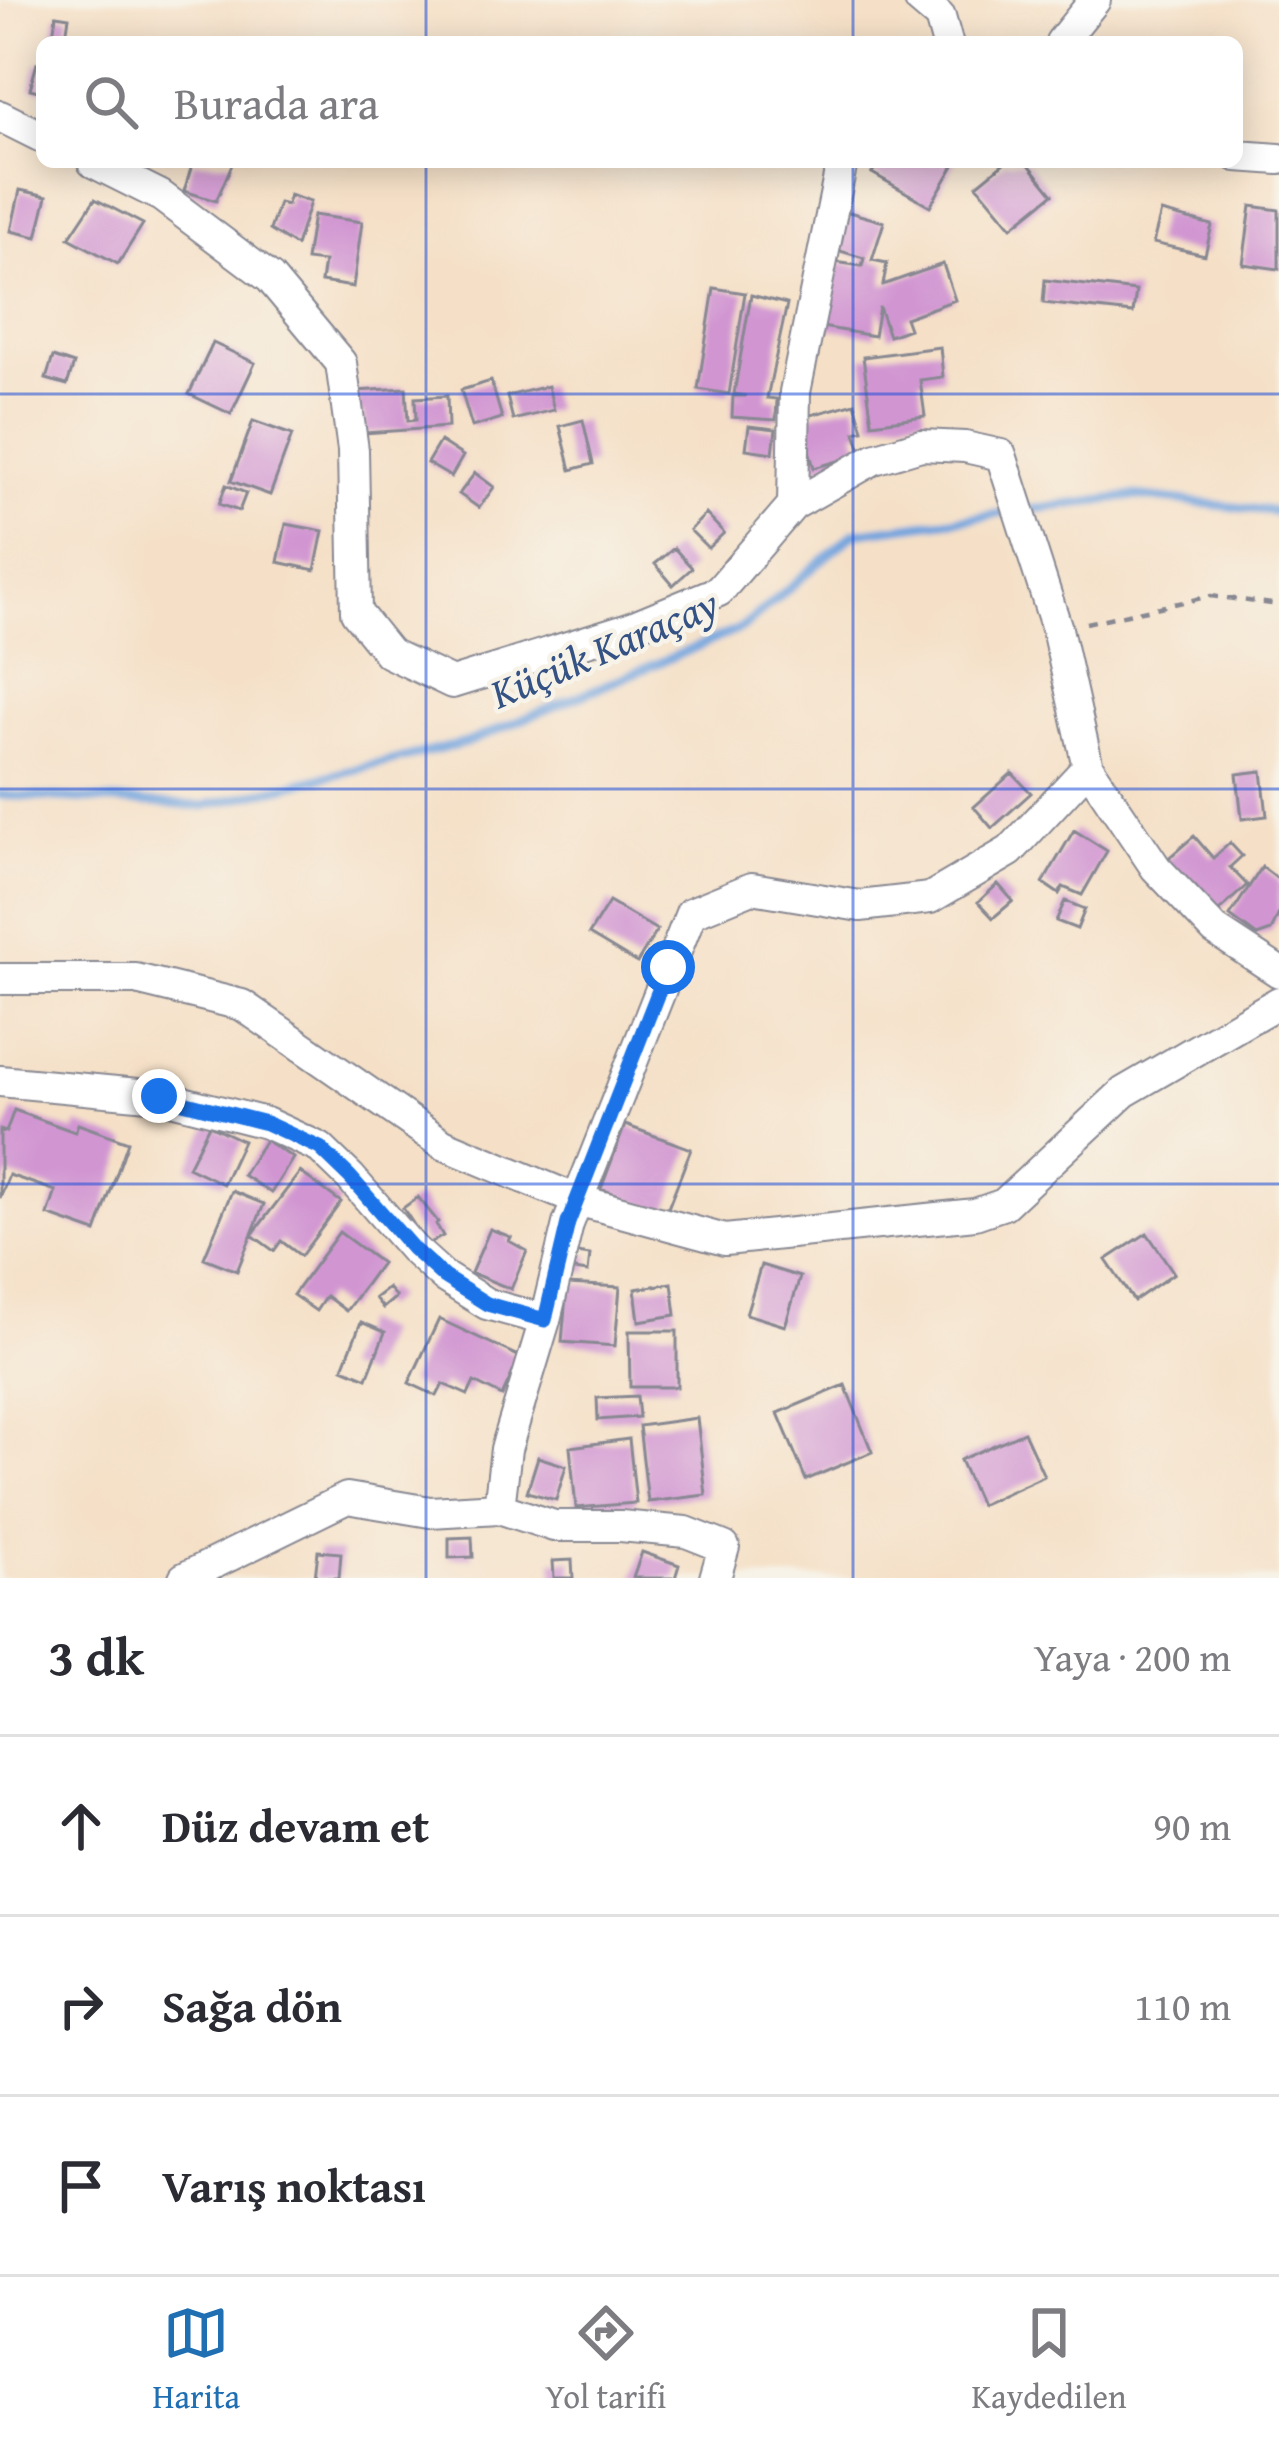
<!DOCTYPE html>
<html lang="tr">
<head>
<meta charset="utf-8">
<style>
  :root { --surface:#fff; --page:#f2f2f3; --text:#2b2b33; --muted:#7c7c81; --line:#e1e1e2; --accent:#1f6fb2 }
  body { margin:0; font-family:"Gentium Book Plus",serif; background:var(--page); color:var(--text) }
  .stop { position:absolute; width:36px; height:36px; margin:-27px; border:9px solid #1a73e8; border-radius:50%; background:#fff }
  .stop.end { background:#1a73e8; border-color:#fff; box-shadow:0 3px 12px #0008 }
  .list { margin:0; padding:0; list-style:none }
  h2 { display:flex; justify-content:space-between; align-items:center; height:156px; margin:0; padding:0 48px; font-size:51px }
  h2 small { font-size:39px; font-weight:400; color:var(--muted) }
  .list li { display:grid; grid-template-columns:78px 1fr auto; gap:36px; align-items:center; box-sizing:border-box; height:180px; padding:0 48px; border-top:3px solid var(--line) }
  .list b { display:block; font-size:45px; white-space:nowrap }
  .list em { font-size:39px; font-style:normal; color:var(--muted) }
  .icon { flex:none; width:66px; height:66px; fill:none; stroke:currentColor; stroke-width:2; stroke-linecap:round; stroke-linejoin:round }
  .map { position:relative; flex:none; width:1279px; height:1578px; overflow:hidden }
  .search { position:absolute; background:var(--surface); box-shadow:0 6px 30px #0003; left:36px; right:36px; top:36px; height:132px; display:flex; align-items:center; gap:30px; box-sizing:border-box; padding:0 42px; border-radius:18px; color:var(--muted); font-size:45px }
  .sheet { height:696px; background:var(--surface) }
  nav { display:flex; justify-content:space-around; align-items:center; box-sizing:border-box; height:168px; border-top:3px solid var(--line); background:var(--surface); font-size:33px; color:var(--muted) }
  nav a { display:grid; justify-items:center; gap:6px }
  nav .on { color:var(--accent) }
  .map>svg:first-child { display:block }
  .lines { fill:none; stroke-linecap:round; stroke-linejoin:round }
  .stream { stroke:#73a4de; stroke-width:9 }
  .building { fill:#d196d2 }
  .street-casing { stroke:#888892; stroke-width:34 }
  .path { stroke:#888892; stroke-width:4.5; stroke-dasharray:9 9; stroke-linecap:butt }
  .street { stroke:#fff; stroke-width:30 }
  .route { stroke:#1a73e8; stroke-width:15 }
  .grid { fill:none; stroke:#1d4ed8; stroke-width:3; stroke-opacity:0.55 }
  .labels { text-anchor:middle; stroke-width:9; stroke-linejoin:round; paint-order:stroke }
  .water-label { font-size:42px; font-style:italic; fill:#355284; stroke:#f7f3e8 }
</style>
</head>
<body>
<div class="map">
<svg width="1279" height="1578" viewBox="0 0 1279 1578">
  <rect width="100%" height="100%" fill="#f7f3e8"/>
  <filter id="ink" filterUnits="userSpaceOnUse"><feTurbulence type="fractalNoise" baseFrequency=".00833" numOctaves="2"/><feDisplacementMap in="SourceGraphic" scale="24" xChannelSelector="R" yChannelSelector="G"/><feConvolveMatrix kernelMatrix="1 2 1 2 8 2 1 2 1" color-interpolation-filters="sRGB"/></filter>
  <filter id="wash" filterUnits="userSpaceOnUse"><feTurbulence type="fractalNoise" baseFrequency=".004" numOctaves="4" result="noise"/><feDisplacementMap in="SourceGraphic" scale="48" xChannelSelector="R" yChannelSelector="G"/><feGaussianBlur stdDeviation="2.7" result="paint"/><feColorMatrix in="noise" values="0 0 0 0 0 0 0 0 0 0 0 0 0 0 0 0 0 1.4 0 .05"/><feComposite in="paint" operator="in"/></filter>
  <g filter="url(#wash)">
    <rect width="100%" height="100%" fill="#f5e0c7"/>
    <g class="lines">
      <!-- stream -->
      <path class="stream" d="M0,795l203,11 263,-63 276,-115 112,-95 280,-37 145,16"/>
    </g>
    <g id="blocks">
      <!-- building -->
      <path class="building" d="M56,15l13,2 -4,25h-13z
        M37,63l5,1v28l-12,-3z
        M193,162h40l-17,39 -32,-10z
        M879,162h77l-26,44 -58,-33z
        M1005,162h22l26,32 -41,33 -35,-42z
        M20,190l27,6 -10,41 -26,-6z
        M289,195l21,7 -14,44 -26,-16 9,-27 8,2z
        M95,199l48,25 -25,40 -49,-26z
        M1251,206l28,4v59l-36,-5z
        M842,210l42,12 -12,38 15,3 -4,22 60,-21 12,36 -50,18 4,11 -20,7 -10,-29 -5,29 -58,-10 12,-65 34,5 2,-8 -34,-10z
        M1161,212l51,13 -7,30 -52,-12z
        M313,215l49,7 -9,65 -32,-5 3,-20 -18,-2z
        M1045,280l91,11 -3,22 -90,-10z
        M714,288l31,5 -16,101 -31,-5z
        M751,295l36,9 -20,94 10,1 -1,21 -44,-3 1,-21h13l-12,-2z
        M213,343l42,20 -24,51 -42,-20z
        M940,347l3,30 -23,3 5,36 -53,7 -9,-66z
        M53,357l21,7 -7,21 -21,-6z
        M491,381l11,37 -30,9 -11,-37z
        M548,386l6,24 -41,10 -6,-24z
        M406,388l2,33 8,-1 -1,-22 32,-2 1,31 -83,6 -2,-20h-6l-1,-22z
        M855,403l8,27 -8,2 7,22 -48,14 -14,-50z
        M583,420l10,44 -22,6 -11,-44z
        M253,421l39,14 -22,60 -39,-14z
        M749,426l27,3 -3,24 -27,-4z
        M440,441l23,15 -12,21 -24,-14z
        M475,473l19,14 -15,21 -20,-14z
        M226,485l20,8 -7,18 -20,-7z
        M706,514l18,19 -16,15 -18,-18z
        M286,524l37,7 -8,39 -37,-8z
        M674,548l18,20 -19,17 -18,-21z
        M1262,771l5,45 -25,3 -5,-45z
        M1012,773l19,20 -39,35 -18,-21z
        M1074,830l33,21 -25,44 -19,-8 -4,7 -16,-11z
        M1194,836l19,22 17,-15 12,13 -12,11 17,18 -29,27 -24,-27 -5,5 -25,-28z
        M1262,867l17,13v33l-8,18 -14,5 -27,-20z
        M998,884l15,17 -20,17 -15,-16z
        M1065,901l20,8 -8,20 -21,-8z
        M609,902l48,28 -20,33 -48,-29z
        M14,1110l61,22 3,-8 50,18 -32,90 -48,-17 8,-24 -47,-16 -9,23v-68l6,2z
        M209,1125l34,16 -20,43 -35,-17z
        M625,1125l66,24 -25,64 -65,-24z
        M265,1140l28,18 -22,35 -28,-18z
        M300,1172l41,30 -40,54 -20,-15 -7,10 -22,-16z
        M232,1191l32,13 -27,67 -33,-13z
        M418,1197l20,25 -2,2 7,12 -16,9 -24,-37z
        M490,1229l21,8 -2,4 18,10 -16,38 -40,-16z
        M339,1232l42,31 -35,48 -20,-15 -10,15 -23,-16z
        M1147,1233l27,40 -40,28 -28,-41z
        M570,1252l20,3 -2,17 -21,-3z
        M761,1265l39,12 -15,49 -39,-12z
        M672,1283l4,32 -37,6 -4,-32z
        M567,1284l53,3 -5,59 -53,-4z
        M388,1288l8,9 -13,11 -8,-10z
        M439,1319l81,38 -18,39 -28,-14 -6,13 -25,-11 -6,12 -28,-13z
        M361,1322l24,10 -18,46 -24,-10z
        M629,1331h48v56h-47z
        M845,1385l27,67 -66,28 -28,-67z
        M637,1396l2,21 -41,3 -1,-22z
        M697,1418l9,77 -58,7 -9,-76z
        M1024,1432l20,44 -64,29 -20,-45z
        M629,1439l7,64 -60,5 -6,-61z
        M538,1457l28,9 -10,34 -29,-8z
        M472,1537l1,20 -24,1v-20z
        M318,1551l23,2 -2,25h-24z
        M642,1552l37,13 -4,13h-42z
        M572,1560l1,18h-19l-1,-17z"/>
    </g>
  </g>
  <g filter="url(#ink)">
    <use href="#blocks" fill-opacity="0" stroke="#888892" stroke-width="3"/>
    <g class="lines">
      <defs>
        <path id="street" d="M920,0l20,17 7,25
          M1061,42l34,-42
          M0,116l42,21
          M1237,156l42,3
          M93,162l68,34 109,82 71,85 12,87 3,162 33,41 63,30 177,-55 90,-37 74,-86 81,-46 47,-14 44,2 36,8 56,174 31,138 68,101 59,62 64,42
          M793,505l2,-113 47,-230
          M0,979h136l106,26 201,139 134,56 148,40 250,-26 29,-10 120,-112 155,-90
          M0,1081l159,15 107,27 54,25 30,29 63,72 31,28 43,27 58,16
          M184,1578l163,-80 83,14 69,-4
          M715,1578l9,-31 -38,-15 -66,-6h-66l-55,-18 7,-59 39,-129 23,-96 123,-311 61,-25 108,18 70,-8 80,-47 78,-84"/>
      </defs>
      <!-- street casing -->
      <use href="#street" class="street-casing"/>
      <!-- path -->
      <path class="path" d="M1086,623l125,-27 68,9"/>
      <!-- street -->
      <use href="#street" class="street"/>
    </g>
  </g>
  <g class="lines" filter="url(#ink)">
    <!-- route -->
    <path class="route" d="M159,1096l107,27 54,25 30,29 63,72 31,28 43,27 58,16 23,-97 100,-256"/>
  </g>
  <!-- grid -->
  <path class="grid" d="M426,0v42M853,0v42M426,162v1416M853,162v1416M0,394h1279M0,789h1279M0,1184h1279"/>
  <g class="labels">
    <!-- water labels -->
    <g class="water-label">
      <text transform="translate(604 648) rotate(-23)" y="15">Küçük Karaçay</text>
    </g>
  </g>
</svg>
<div class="stop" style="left:668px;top:967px"></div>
<div class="stop end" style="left:159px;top:1096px"></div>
<div class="search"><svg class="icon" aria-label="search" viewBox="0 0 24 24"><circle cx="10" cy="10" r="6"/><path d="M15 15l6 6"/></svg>Burada ara</div>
</div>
<section class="sheet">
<h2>3 dk<small>Yaya · 200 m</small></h2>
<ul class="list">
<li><svg class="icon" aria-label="ahead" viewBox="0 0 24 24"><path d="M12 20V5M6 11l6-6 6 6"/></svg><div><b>Düz devam et</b></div><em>90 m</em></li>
<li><svg class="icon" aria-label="right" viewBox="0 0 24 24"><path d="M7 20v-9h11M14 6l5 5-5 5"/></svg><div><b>Sağa dön</b></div><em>110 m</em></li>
<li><svg class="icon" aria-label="arrive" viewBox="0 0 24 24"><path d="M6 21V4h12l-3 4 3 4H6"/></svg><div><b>Varış noktası</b></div></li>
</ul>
</section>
<nav>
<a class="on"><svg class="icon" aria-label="map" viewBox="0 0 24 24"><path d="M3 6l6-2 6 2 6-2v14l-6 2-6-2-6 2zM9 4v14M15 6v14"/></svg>Harita</a>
<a><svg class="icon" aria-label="directions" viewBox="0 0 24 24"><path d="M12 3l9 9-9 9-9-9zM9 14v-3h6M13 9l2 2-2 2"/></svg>Yol tarifi</a>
<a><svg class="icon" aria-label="saved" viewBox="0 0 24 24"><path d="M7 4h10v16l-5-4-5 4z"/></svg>Kaydedilen</a>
</nav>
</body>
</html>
